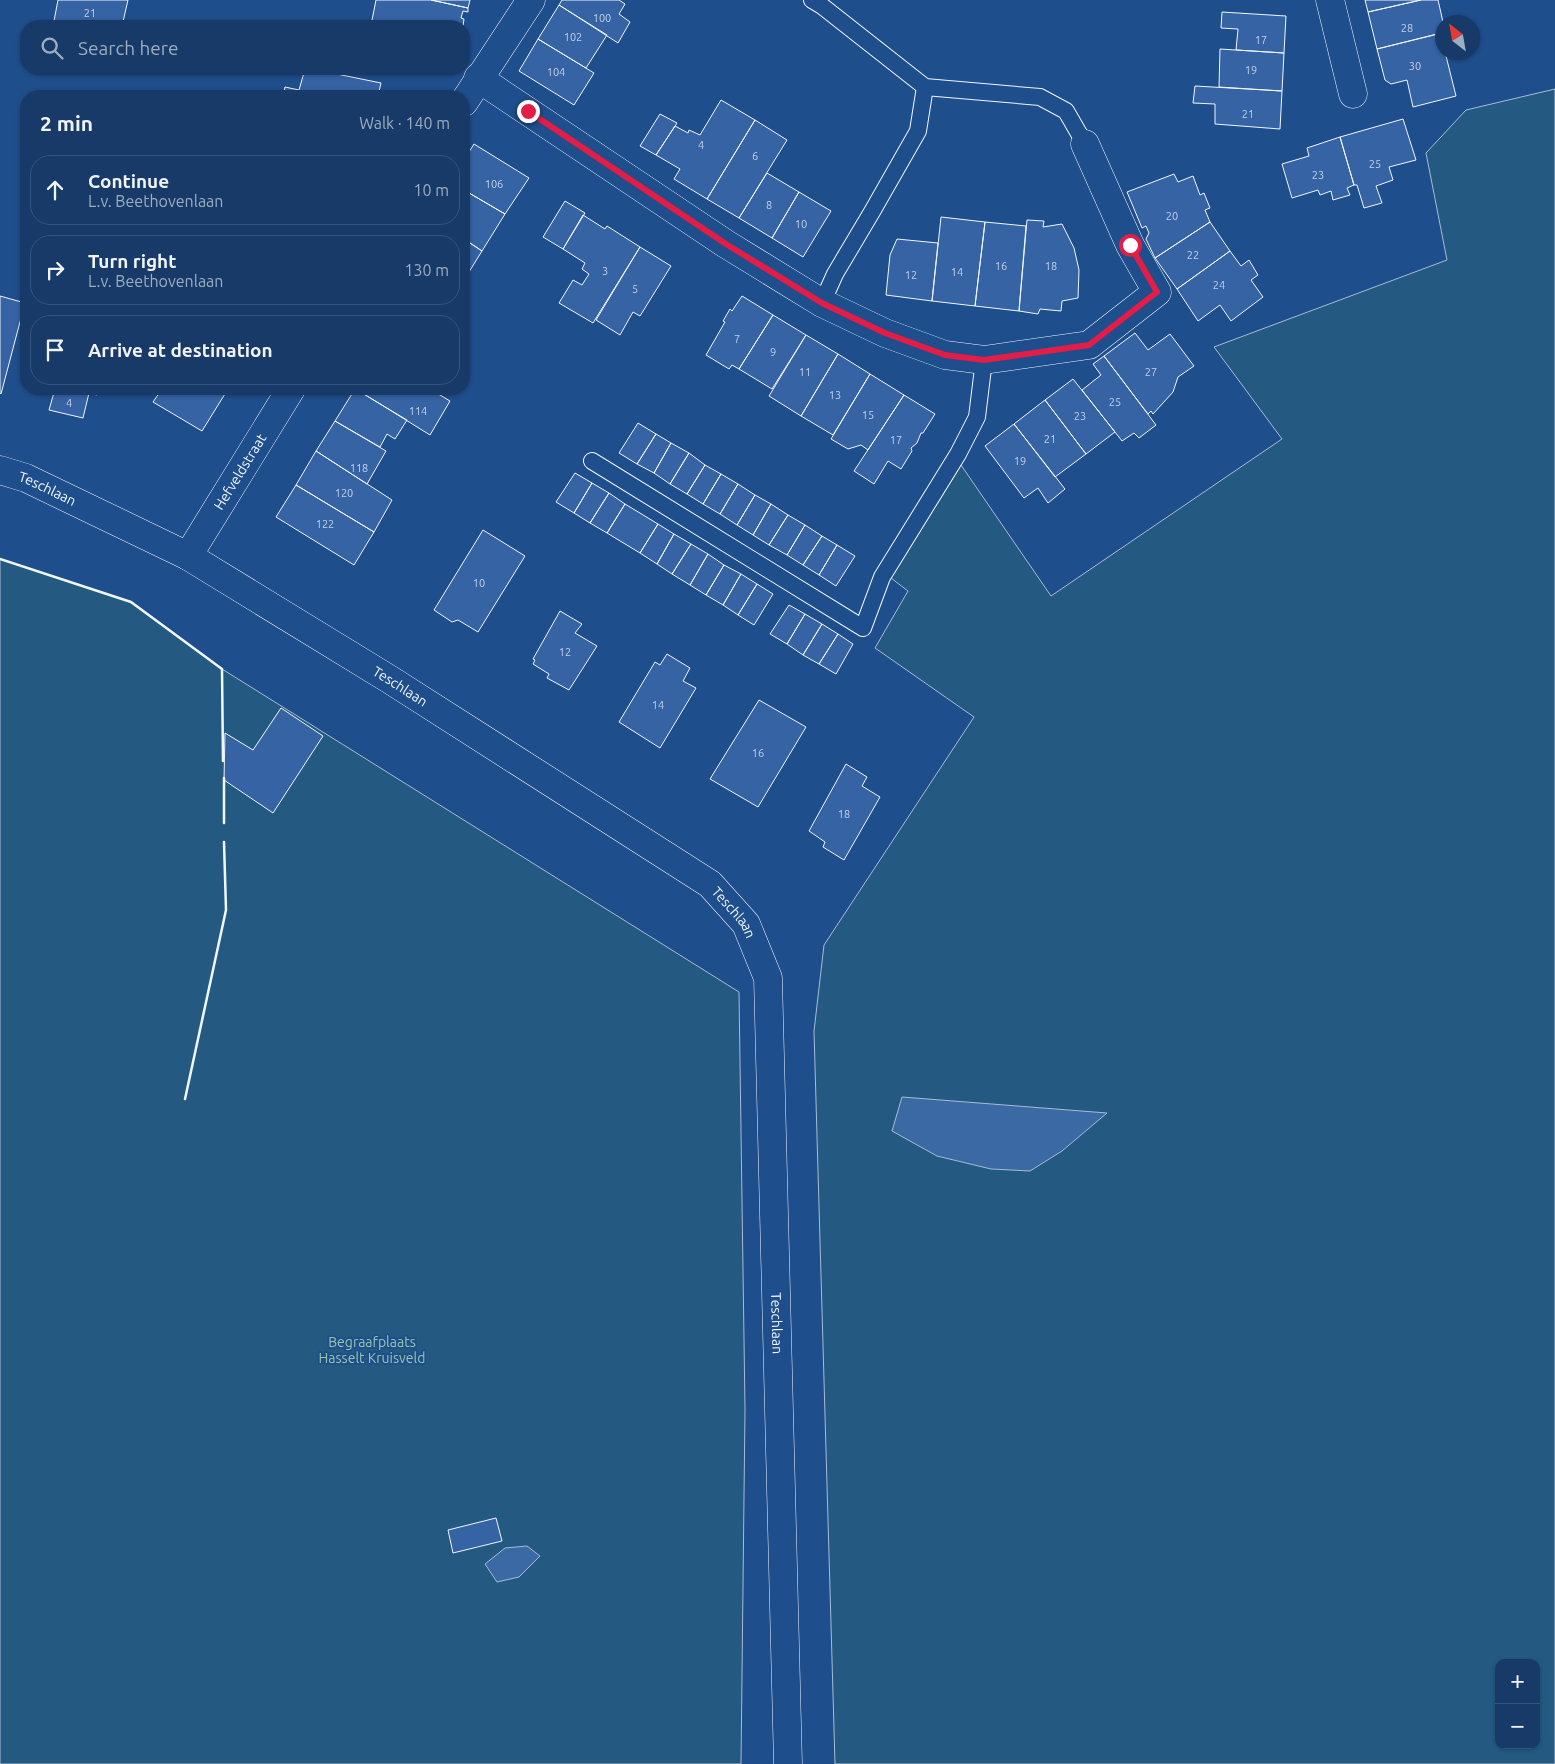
<!DOCTYPE html>
<html lang="en">
<head>
<meta charset="utf-8">
<style>
  :root { --surface:#173a69; --page:#20416f; --text:#f1f3f6; --muted:#9eadc0; --line:#36547d }
  body { margin:0; font-family:Ubuntu,sans-serif; background:var(--page); color:var(--text) }
  .controls { position:absolute; right:15px; bottom:15px; display:grid; overflow:hidden; border-radius:10px; box-shadow:0 1px 4px #0004 }
  .controls button { width:45px; height:45px; display:grid; place-items:center; padding:0; border:0; border-bottom:1px solid var(--line); background:var(--surface); color:var(--text); font:25px sans-serif }
  .compass { position:absolute; left:1435px; top:15px; width:45px; height:45px; border-radius:50%; background:var(--surface); box-shadow:0 1px 4px #0004; rotate:329deg }
  .stop { position:absolute; width:15px; height:15px; margin:-11px; border:4px solid #e11d48; border-radius:50%; background:#fff }
  .stop.end { background:#e11d48; border-color:#fff; box-shadow:0 1px 5px #0008 }
  .list { margin:0; padding:0; list-style:none }
  h2 { display:flex; justify-content:space-between; align-items:center; height:65px; margin:0; padding:0 20px; font-size:21px }
  h2 small { font-size:16px; font-weight:400; color:var(--muted) }
  .list li { display:grid; grid-template-columns:32px 1fr auto; gap:15px; align-items:center; box-sizing:border-box; height:70px; margin:0 10px 10px; padding:0 10px; border:1px solid var(--line); border-radius:20px }
  .list b { display:block; font-size:19px; white-space:nowrap }
  .list p { margin:0; font-size:16px; white-space:nowrap; color:var(--muted) }
  .list em { font-size:16px; font-style:normal; color:var(--muted) }
  .icon { flex:none; width:28px; height:28px; fill:none; stroke:currentColor; stroke-width:2; stroke-linecap:round; stroke-linejoin:round }
  .map { position:relative; flex:none; width:1555px; height:1764px; overflow:hidden }
  .search { position:absolute; background:var(--surface); box-shadow:0 1px 4px #0004; left:20px; top:20px; width:450px; height:55px; display:flex; align-items:center; gap:12px; box-sizing:border-box; padding:0 18px; border-radius:20px; color:var(--muted); font-size:19px }
  .panel { position:absolute; background:var(--surface); box-shadow:0 1px 4px #0004; left:20px; top:90px; width:450px; height:305px; border-radius:20px }
  .map>svg:first-child { display:block }
  .green { fill:#245a82; stroke:#a8bbd7; fill-rule:evenodd }
  .water { fill:#3b69a3; stroke:#a8bbd7 }
  .building { fill:#3563a3; stroke:#f2f6ff }
  .lines { fill:none; stroke-linecap:round; stroke-linejoin:round }
  .lane-casing { stroke:#f2f6ff; stroke-width:18 }
  .street-casing { stroke:#f2f6ff; stroke-width:29 }
  .lane { stroke:#1f4e8c; stroke-width:16 }
  .street { stroke:#1f4e8c; stroke-width:28 }
  .wall { stroke:#f2f6ff; stroke-width:2.5 }
  .route { stroke:#e11d48; stroke-width:6 }
  .labels { text-anchor:middle; stroke-width:4; stroke-linejoin:round; paint-order:stroke }
  .number-label { font-size:11px; fill:#c3d1e8 }
  .street-label { font-size:14px; fill:#f2f6ff; stroke:#1f4e8c }
  .park-label { font-size:14px; fill:#97c8a6; stroke:#1f4e8c }
</style>
</head>
<body>
<div class="map">
<svg width="1555" height="1764" viewBox="0 0 1555 1764">
  <rect width="100%" height="100%" fill="#1f4e8c"/>
  <!-- green -->
  <path class="green" d="M1555,89v1675h-720l-21,-733 10,-86 150,-228 -99,-69 33,-57 -17,-13 70,-113 90,131 231,-157 -68,-92 233,-87 -21,-107 40,-43zM1499,1663h37v82h-37z
    M0,559l131,43 91,67 517,323 6,417 -4,355h-741z"/>
  <!-- water -->
  <path class="water" d="M902,1097l205,16 -45,38 -32,20 -39,-2 -54,-13 -45,-25z
    M527,1546l13,10 -21,21 -22,5 -12,-18 20,-16z"/>
  <!-- building -->
  <path class="building" d="M58,0h70l-6,26h-69z
    M376,0h55l37,8v4l-5,-1 -2,7 3,1 -1,7h-84l-8,-1z
    M431,0h39l-2,8z
    M562,0h57l6,4 -6,10 11,8 -12,21 -59,-38z
    M1365,0h56l-53,12z
    M1421,0h17l5,22 -1,11 -65,16 -9,-37z
    M559,5l48,30 -21,33 -48,-29z
    M1222,12l64,4 -2,37 -48,-3 2,-21 -17,-1z
    M1441,33l1,19h3l11,44 -43,11 -6,-27 -16,4 -6,-4 -8,-31z
    M538,39l56,34 -20,32 -55,-34z
    M1220,49l64,4 -2,38 -63,-4z
    M305,69h7l69,14 -3,13h-95l2,-9 14,3z
    M1195,86l87,5 -2,38 -65,-5v-20l-22,-1z
    M721,100l34,20 -48,79 -33,-20 6,-10 -24,-14 19,-29 13,7 1,-3 11,5z
    M660,114l17,9 -21,32 -16,-9z
    M1403,119l13,41 -27,7 4,13 -17,6 6,17 -18,5 -7,-23h-3l-14,-48z
    M755,120l32,20 -48,78 -32,-19z
    M1340,137l14,48 -7,3 3,7 -17,5 -2,-9 -11,4 -2,-5 -26,8 -10,-34 27,-8 -2,-8z
    M474,144l55,34 -24,36 -41,-24v-30z
    M767,173l32,19 -27,46 -33,-20z
    M1174,174l4,8 15,-6 7,19 4,-2 6,15 -5,2 5,12 -55,36 -9,-19 3,-6 -3,-7 -4,2 -15,-36z
    M464,190l41,24 -23,37 -18,-12z
    M799,192l32,19 -28,46 -31,-19z
    M565,201l20,12 -22,36 -20,-12z
    M583,215l22,14 2,-3 33,21 -47,76 -34,-20 14,-23 9,5 7,-11 -7,-5 3,-6 -22,-14z
    M941,217l44,5 -10,84 -43,-5z
    M1027,220l17,1 -1,6 19,-3 12,24 5,22 -1,28 -16,3 -1,10 -21,-2 -2,5 -19,-3z
    M985,222l41,4 -7,85 -44,-5z
    M1210,222l20,29 -53,38 -22,-31z
    M464,239l18,12 -18,29z
    M897,239l41,4 -6,58 -46,-6 4,-40z
    M640,247l31,19 -31,50 -7,-4 -13,23 -24,-15z
    M1230,251l11,15 8,-6 9,15 -7,5 12,17 -32,24 -11,-16 -22,16 -21,-32z
    M0,296l25,7 -24,91 -1,-1z
    M742,296l31,19 -34,54 -7,-4 -3,4 -23,-14 19,-33 -2,-1 7,-12 2,2z
    M773,315l33,20 -34,54 -33,-20z
    M1135,333l13,17 22,-16 24,32 -16,11 -5,15 -20,22 -2,-3 -3,3 -44,-58z
    M806,335l32,19 -37,62 -32,-20z
    M838,354l32,20 -37,61 -32,-19z
    M1104,356l52,69 -17,13 -5,-5 -12,8 -40,-51 19,-15 -8,-11z
    M870,374l34,21 -36,55 -7,-5 -13,4 -17,-10z
    M1073,379l42,53 -29,22 -41,-54z
    M55,389h44l-2,6 -8,-2 -6,25 -34,-8z
    M162,389h66l-26,42 -49,-29z
    M355,389l52,31 -12,19 -8,-5 -7,13 -45,-26z
    M356,389h74l20,12 -20,34z
    M904,395l31,19 -12,19h-2l-4,10 -6,5 1,3 -11,18 -13,-8 -14,23 -20,-13z
    M1045,400l41,54 -31,23 -41,-53z
    M335,421l51,30 -19,33 -51,-33z
    M638,423l18,11 -19,30 -18,-11z
    M1014,424l51,65 -17,14 -10,-15 -14,10 -39,-52z
    M656,434l15,9 -17,30 -17,-9z
    M671,443l18,10 -19,31 -16,-11z
    M316,451l76,49 -18,32 -78,-47z
    M689,453l16,12 -18,29 -17,-10z
    M705,465l16,9 -18,30 -16,-10z
    M575,473l17,10 -18,30 -18,-11z
    M721,474l17,10 -18,30 -17,-10z
    M592,483l17,10 -19,30 -16,-10z
    M738,484l17,11 -18,30 -17,-11z
    M296,485l78,47 -20,33 -78,-48z
    M609,493l16,11 -18,29 -17,-10z
    M755,495l16,9 -18,31 -16,-10z
    M625,504l33,20 -18,29 -33,-20z
    M771,504l17,11 -19,30 -16,-10z
    M788,515l17,10 -18,30 -18,-10z
    M658,524l16,10 -17,30 -17,-11z
    M805,525l17,11 -19,29 -16,-10z
    M483,530l42,26 -47,76 -20,-12 -6,2 -18,-12z
    M674,534l17,10 -19,30 -15,-10z
    M822,536l15,9 -18,30 -16,-10z
    M691,544l17,10 -18,31 -18,-11z
    M837,545l18,11 -19,30 -17,-11z
    M708,554l16,11 -18,30 -16,-10z
    M724,565l17,9 -18,31 -17,-10z
    M741,574l16,10 -19,31 -15,-10z
    M757,584l16,10 -19,31 -16,-10z
    M789,605l16,9 -18,30 -17,-10z
    M560,611l22,13 -7,9 22,13 -28,44 -22,-12 2,-4 -16,-10 2,-4 -2,-1z
    M805,614l17,10 -19,31 -16,-11z
    M822,624l16,10 -19,30 -16,-9z
    M838,634l15,10 -17,30 -17,-10z
    M667,654l23,14 -7,13 13,7 -36,60 -41,-26 36,-60 5,3z
    M759,700l47,27 -48,80 -48,-28z
    M281,708l42,28 -50,77 -49,-33 1,-47 28,17z
    M846,764l21,13 -5,9 18,11 -36,63 -21,-13 2,-5 -16,-11z
    M496,1518l6,23 -49,12 -5,-23z"/>
  <g class="lines">
    <defs>
      <path id="lane" d="M812,0l10,6 103,81 115,10 26,14 19,33
        M822,303l13,-29 38,-64 45,-79 7,-44
        M592,461l271,167 19,-51 76,-123 19,-37 7,-57"/>
      <g id="street">
        <path d="M1330,0l23,94"/>
        <path d="M478,78l248,166 96,59 63,30 60,22 39,5 105,-15 68,-53 -27,-47 -45,-101"/>
        <path d="M464,102l67,-102"/>
        <path id="s1" d="M0,470l26,8 162,78 201,123 321,205 36,40 22,54 20,786"/>
        <path id="s2" d="M188,556l103,-167"/>
      </g>
    </defs>
    <!-- lane casing -->
    <use href="#lane" class="lane-casing"/>
    <!-- street casing -->
    <use href="#street" class="street-casing"/>
    <!-- lane -->
    <use href="#lane" class="lane"/>
    <!-- street -->
    <use href="#street" class="street"/>
    <!-- wall -->
    <path class="wall" d="M0,559l131,43 91,67 1,92
      M224,778v45
      M185,1099l41,-189 -2,-68"/>
  </g>
  <g class="lines">
    <!-- route -->
    <path class="route" d="M528,111l198,133 96,59 63,30 60,22 39,5 105,-15 68,-53 -27,-47"/>
  </g>
  <g class="labels">
    <!-- number labels -->
    <g class="number-label">
      <text x="90" y="17">21</text>
      <text x="602" y="22">100</text>
      <text x="1407" y="32">28</text>
      <text x="573" y="41">102</text>
      <text x="1261" y="44">17</text>
      <text x="1415" y="70">30</text>
      <text x="1251" y="74">19</text>
      <text x="556" y="76">104</text>
      <text x="1248" y="118">21</text>
      <text x="701" y="149">4</text>
      <text x="755" y="160">6</text>
      <text x="1375" y="168">25</text>
      <text x="1318" y="179">23</text>
      <text x="494" y="188">106</text>
      <text x="769" y="209">8</text>
      <text x="1172" y="220">20</text>
      <text x="801" y="228">10</text>
      <text x="1193" y="259">22</text>
      <text x="1001" y="270">16</text>
      <text x="1051" y="270">18</text>
      <text x="605" y="275">3</text>
      <text x="957" y="276">14</text>
      <text x="911" y="279">12</text>
      <text x="1219" y="289">24</text>
      <text x="635" y="293">5</text>
      <text x="737" y="343">7</text>
      <text x="773" y="356">9</text>
      <text x="805" y="376">11</text>
      <text x="1151" y="376">27</text>
      <text x="835" y="399">13</text>
      <text x="1115" y="406">25</text>
      <text x="69" y="407">4</text>
      <text x="418" y="415">114</text>
      <text x="868" y="419">15</text>
      <text x="1080" y="420">23</text>
      <text x="1050" y="443">21</text>
      <text x="896" y="444">17</text>
      <text x="1020" y="465">19</text>
      <text x="359" y="472">118</text>
      <text x="344" y="497">120</text>
      <text x="325" y="528">122</text>
      <text x="479" y="587">10</text>
      <text x="565" y="656">12</text>
      <text x="658" y="709">14</text>
      <text x="758" y="757">16</text>
      <text x="844" y="818">18</text>
    </g>
    <!-- street labels -->
    <g class="street-label">
      <text dy="5" stroke="none"><textPath href="#s2" startOffset="99">Hefveldstraat</textPath></text>
      <text dy="5" stroke="none"><textPath href="#s1" startOffset="51">Teschlaan</textPath></text>
      <text dy="5" stroke="none"><textPath href="#s1" startOffset="456">Teschlaan</textPath></text>
      <text dy="5" stroke="none"><textPath href="#s1" startOffset="861">Teschlaan</textPath></text>
      <text dy="5" stroke="none"><textPath href="#s1" startOffset="1281">Teschlaan</textPath></text>
    </g>
    <!-- park labels -->
    <g class="park-label">
      <text x="372" y="1347">Begraafplaats<tspan x="372" dy="16">Hasselt Kruisveld</tspan></text>
    </g>
  </g>
</svg>
<div class="controls">
<button>+</button>
<button>−</button>
</div>
<svg class="compass" viewBox="-18 -18 36 36"><path d="M0-13l5 13h-10z" fill="#e53935"/><path d="M0 13l5-13h-10z" fill="#9eadc0"/></svg>
<div class="stop" style="left:1130px;top:245px"></div>
<div class="stop end" style="left:528px;top:111px"></div>
<div class="search"><svg class="icon" aria-label="search" viewBox="0 0 24 24"><circle cx="10" cy="10" r="6"/><path d="M15 15l6 6"/></svg>Search here</div>
<section class="panel">
<h2>2 min<small>Walk · 140 m</small></h2>
<ul class="list">
<li><svg class="icon" aria-label="ahead" viewBox="0 0 24 24"><path d="M12 20V5M6 11l6-6 6 6"/></svg><div><b>Continue</b><p>L.v. Beethovenlaan</p></div><em>10 m</em></li>
<li><svg class="icon" aria-label="right" viewBox="0 0 24 24"><path d="M7 20v-9h11M14 6l5 5-5 5"/></svg><div><b>Turn right</b><p>L.v. Beethovenlaan</p></div><em>130 m</em></li>
<li><svg class="icon" aria-label="arrive" viewBox="0 0 24 24"><path d="M6 21V4h12l-3 4 3 4H6"/></svg><div><b>Arrive at destination</b></div></li>
</ul>
</section>
</div>
</body>
</html>
